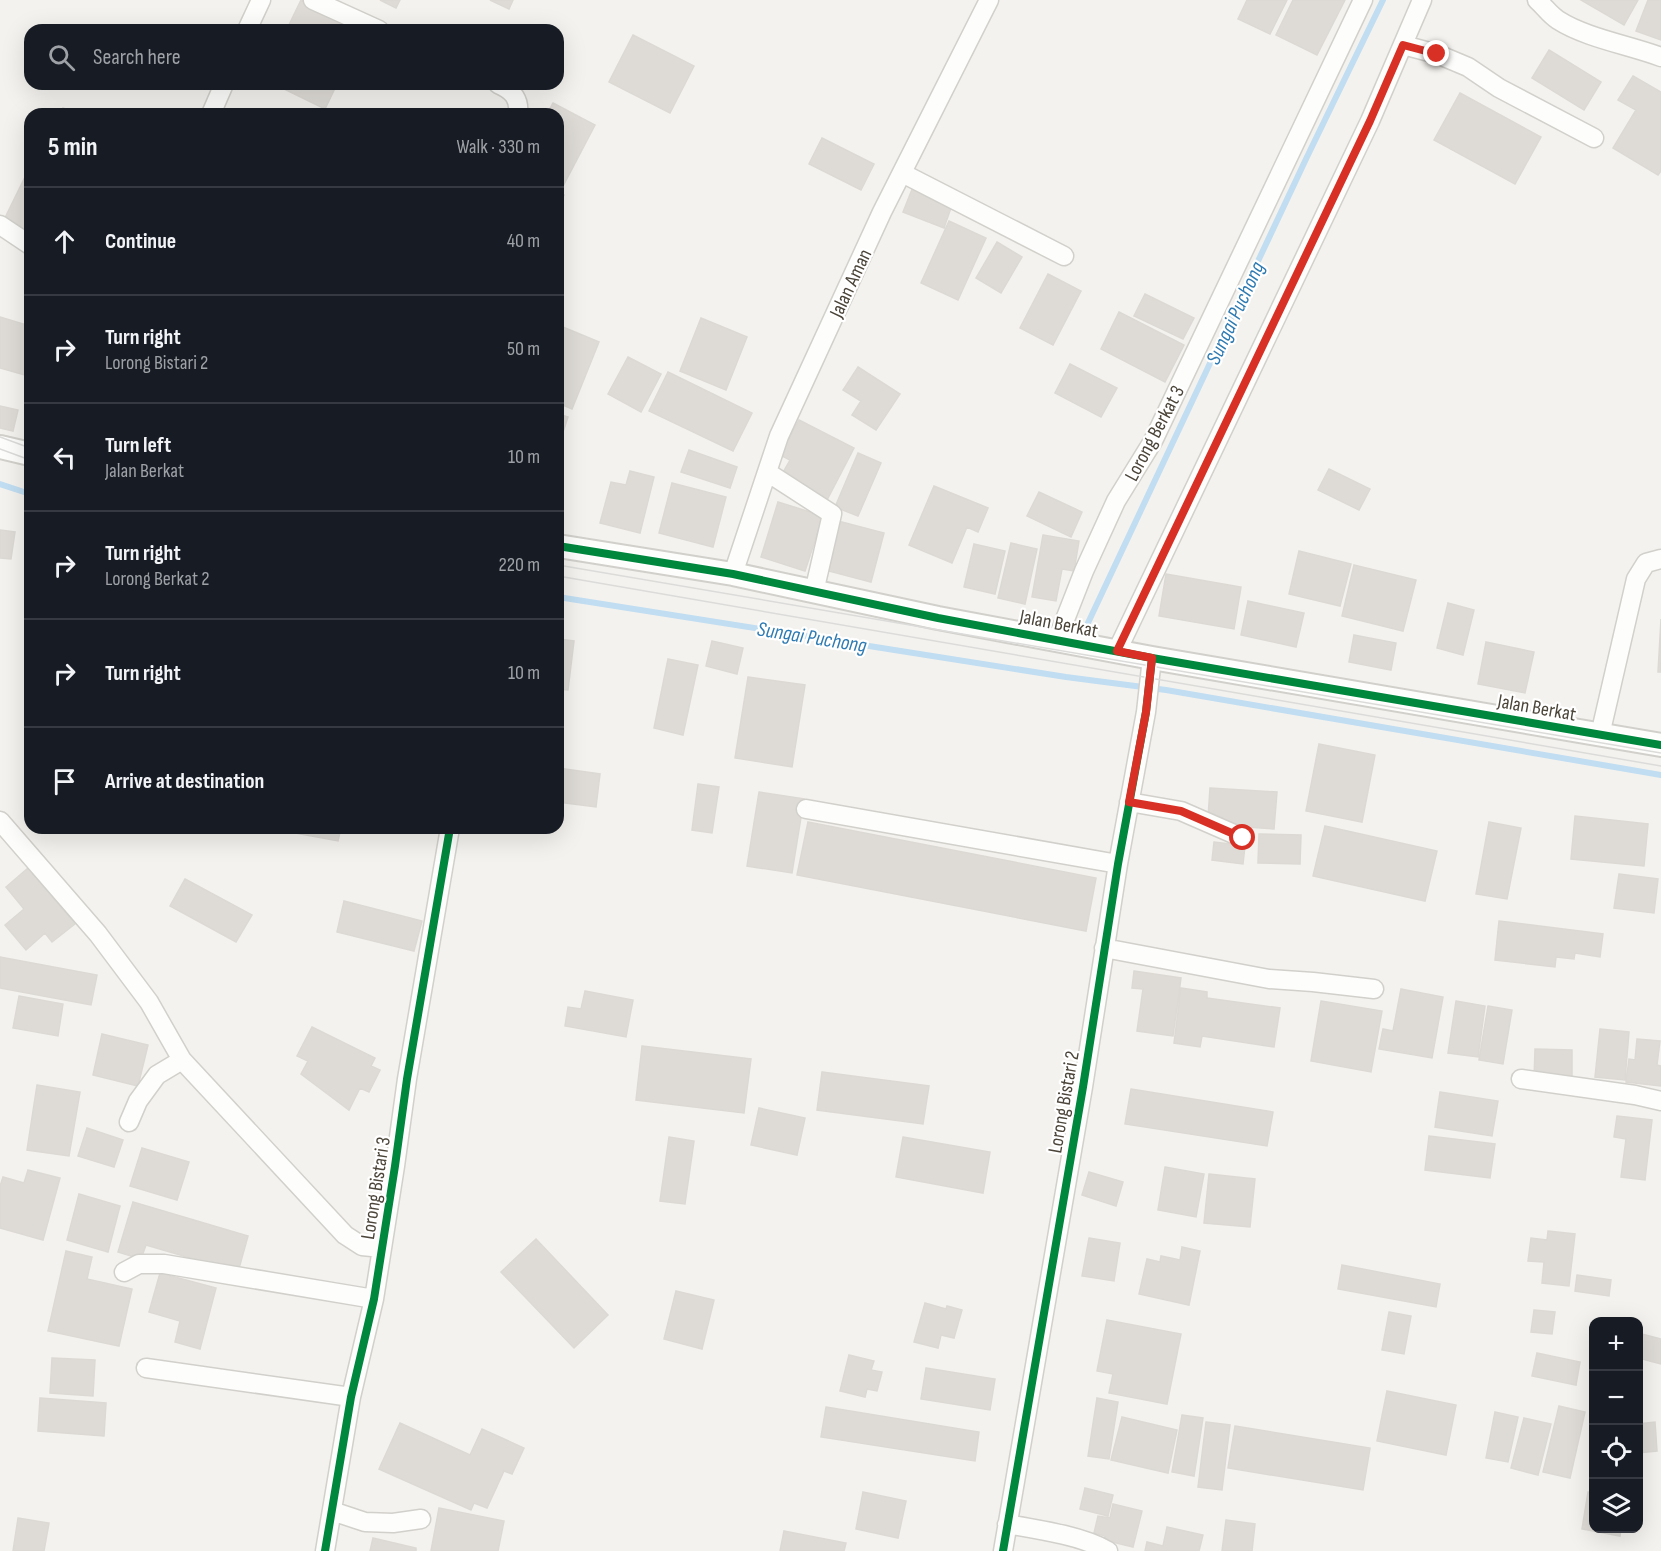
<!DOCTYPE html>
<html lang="en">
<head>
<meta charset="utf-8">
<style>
  :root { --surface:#171b24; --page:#242831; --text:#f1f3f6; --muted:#9ea1a6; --line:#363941 }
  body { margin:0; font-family:"Sofia Sans Condensed",sans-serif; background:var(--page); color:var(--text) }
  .controls { position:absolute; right:18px; bottom:18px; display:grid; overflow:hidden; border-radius:12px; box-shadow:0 6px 24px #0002 }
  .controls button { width:54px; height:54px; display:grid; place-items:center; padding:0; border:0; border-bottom:2px solid var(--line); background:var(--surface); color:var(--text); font:30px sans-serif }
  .stop { position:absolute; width:18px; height:18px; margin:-14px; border:4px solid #d93025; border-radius:50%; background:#fff }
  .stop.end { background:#d93025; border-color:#fff; box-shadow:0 2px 6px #0008 }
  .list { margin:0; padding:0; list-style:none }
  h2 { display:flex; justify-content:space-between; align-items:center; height:78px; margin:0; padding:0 24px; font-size:26px }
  h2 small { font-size:20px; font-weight:400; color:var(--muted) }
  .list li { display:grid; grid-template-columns:39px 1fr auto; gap:18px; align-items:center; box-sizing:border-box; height:108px; padding:0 24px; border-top:2px solid var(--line) }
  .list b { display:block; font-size:22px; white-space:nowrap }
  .list p { margin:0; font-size:20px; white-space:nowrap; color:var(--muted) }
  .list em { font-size:20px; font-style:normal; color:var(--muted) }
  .icon { flex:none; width:33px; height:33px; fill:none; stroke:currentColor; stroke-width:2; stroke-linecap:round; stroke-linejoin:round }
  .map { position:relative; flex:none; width:1661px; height:1551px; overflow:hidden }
  .search { position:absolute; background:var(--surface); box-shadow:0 6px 24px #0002; left:24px; top:24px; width:540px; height:66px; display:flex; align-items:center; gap:15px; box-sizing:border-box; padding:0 21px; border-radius:18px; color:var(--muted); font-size:22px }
  .panel { position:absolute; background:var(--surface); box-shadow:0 6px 24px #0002; left:24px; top:108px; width:540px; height:726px; border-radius:18px }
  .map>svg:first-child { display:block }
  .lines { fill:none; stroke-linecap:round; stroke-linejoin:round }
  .stream { stroke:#c0ddf1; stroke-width:6 }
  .building { fill:#dedbd6; stroke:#dcd9d4; stroke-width:1.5 }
  .minor-casing { stroke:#d2d0cb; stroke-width:21 }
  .tertiary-casing { stroke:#d2d0cb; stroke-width:26 }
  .minor { stroke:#fdfdfc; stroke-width:18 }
  .tertiary { stroke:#fdfdfc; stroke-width:22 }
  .tram { stroke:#dbdbda; stroke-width:1.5 }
  .cycleway-casing { stroke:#fff; stroke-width:11 }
  .cycleway { stroke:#00873e; stroke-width:8 }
  .route { stroke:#d93025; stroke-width:8 }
  .labels { text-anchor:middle; stroke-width:4.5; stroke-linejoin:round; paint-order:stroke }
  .street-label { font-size:20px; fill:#4b4439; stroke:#fff }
  .water-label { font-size:21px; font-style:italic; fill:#2e7ab2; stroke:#fff }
</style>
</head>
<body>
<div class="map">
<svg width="1661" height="1551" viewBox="0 0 1661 1551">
  <rect width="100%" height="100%" fill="#f4f2ee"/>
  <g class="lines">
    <!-- stream -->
    <path class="stream" d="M0,484l30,10
      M558,597l508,80 100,13 495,85
      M1087,625l219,-466 77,-159"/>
  </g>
  <!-- building -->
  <path class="building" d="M301,0l49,23 -3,7h-54l-5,-3z
    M380,0h20l-4,8z
    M490,0h23l-4,9z
    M1247,0h40l-17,34 -32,-15z
    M1293,0h52l-28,55 -41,-20z
    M1581,0h57l-14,25z
    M1648,0h13v40l-25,-9z
    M633,35l61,31 -24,47 -61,-31z
    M1549,50l52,32 -17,28 -52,-32z
    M1633,76l28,16v79l-3,4 -45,-27 23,-38 -18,-10z
    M274,84h63l-12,25z
    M1460,93l81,44 -26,47 -81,-44z
    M553,103l42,22 -34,65 -3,-2v-74h-11z
    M63,108l14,6h-16z
    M822,138l52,26 -13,26 -52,-26z
    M25,177l5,2v58l-28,-13z
    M913,187l40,15 -9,26 -41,-16z
    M558,192l6,3 -6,12z
    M949,221l37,17 -28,62 -37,-17z
    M997,242l25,15 -21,36 -25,-15z
    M1048,274l33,17 -28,54 -33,-17z
    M1145,294l49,24 -11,21 -49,-23z
    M1119,312l65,33 -19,37 -64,-33z
    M0,317l30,9v29l-5,20 -25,-7z
    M701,318l46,19 -21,53 -46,-19z
    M558,325l41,17 -27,67 -14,-6z
    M628,357l33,17 -20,38 -33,-18z
    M1070,364l47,24 -16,29 -46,-24z
    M858,367l42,27 -24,36 -24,-15 9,-14 -18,-11z
    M668,372l84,41 -19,38 -84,-40z
    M0,406l18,4 -5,21 -13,-3z
    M558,414l10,3 -10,30z
    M799,420l55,28 -27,52 -46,-24 9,-16 -10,-5z
    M689,450l48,17 -7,21 -49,-16z
    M858,453l23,10 -23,53 -23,-9z
    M1329,469l41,20 -11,21 -41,-20z
    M630,471l24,6 -14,56 -40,-10 11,-41 15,3z
    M672,483l54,14 -13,50 -54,-14z
    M934,486l54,22 -10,24 -11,-5 -15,36 -43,-18z
    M1039,492l43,20 -11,25 -44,-21z
    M778,502l45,14 -18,55 -44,-14z
    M838,521l46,12 -13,49 -46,-12z
    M0,530l15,2 -4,27 -11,-1z
    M1043,535l36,6 -5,30 -12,-2 -6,32 -24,-4z
    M1011,543l26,6 -12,55 -27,-6z
    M974,544l31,7 -10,43 -31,-7z
    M1299,551l52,13 -11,42 -51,-12z
    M1354,565l62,15 -13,51 -61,-15z
    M1166,574l75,13 -7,42 -75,-13z
    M1248,601l56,12 -8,34 -55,-12z
    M1448,603l26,7 -11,45 -26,-7z
    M1661,619v53h-3z
    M1354,635l42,8 -5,27 -42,-8z
    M558,639l16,2 -6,49 -10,-1z
    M712,641l31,7 -6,26 -31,-8z
    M1486,642l48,10 -9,41 -47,-9z
    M668,659l30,6 -15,70 -29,-7z
    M748,677l57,8 -13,82 -57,-9z
    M1319,744l56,11 -13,67 -56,-11z
    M558,768l42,6 -4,33 -38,-5z
    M698,784l21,3 -7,46 -20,-3z
    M1210,788l67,4 -3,37 -58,-4 -8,-7z
    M759,792l45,7 -12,74 -45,-7z
    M1575,816l73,8 -4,42 -73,-7z
    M808,822l288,56 -10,53 -289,-56z
    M1489,822l32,6 -14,71 -31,-5z
    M1325,826l112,25 -12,50 -112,-25z
    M285,828h56l-3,13 -54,-10z
    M1259,834l42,1 -1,29 -42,-1z
    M1214,842l31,4 -2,18 -31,-4z
    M28,868l47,56 -23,18 -7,-9 -19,17 -21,-25 19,-16 -18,-22z
    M1619,874l39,5 -4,34 -40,-5z
    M185,879l67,36 -16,27 -66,-36z
    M344,901l78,20 -8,30 -77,-19z
    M1499,921l104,13 -3,23 -25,-4 -1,6 -18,-2 -1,10 -60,-7z
    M0,957l97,18 -6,30 -91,-17z
    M1134,971l47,7 -8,58 -36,-5 6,-42 -11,-1z
    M1181,988l26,4v6l73,10 -6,39 -72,-11 -2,11 -26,-4z
    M1401,989l42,8 -11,61 -53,-9 4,-20 10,2z
    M585,991l48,9 -7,37 -61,-11 3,-19 13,2z
    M19,996l44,8 -5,32 -45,-8z
    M1321,1001l61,10 -11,61 -60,-11z
    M1456,1001l29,5 -7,51 -30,-4z
    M1488,1006l24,4 -9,54 -24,-4z
    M312,1027l63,31 -4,8 9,4 -11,22 -9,-4 -11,22 -48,-36 7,-13 -11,-5z
    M1600,1029l29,3 -4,48 -30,-3z
    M102,1034l46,11 -10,41 -45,-11z
    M1637,1039l23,2 -3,24 4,1v20l-35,-4 3,-23 6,1z
    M642,1046l109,13 -7,54 -108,-13z
    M1535,1049l37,1v31l-38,-1z
    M822,1072l107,14 -6,38 -106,-14z
    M37,1085l43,7 -11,64 -42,-6z
    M1131,1089l142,23 -6,34 -142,-22z
    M1440,1092l58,9 -6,35 -57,-9z
    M759,1108l46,10 -8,37 -46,-10z
    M1617,1116l35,4 -7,60 -24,-3 5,-38 -12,-2z
    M87,1128l36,12 -9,27 -36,-11z
    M1429,1136l66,8 -5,34 -65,-8z
    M669,1137l25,4 -9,63 -25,-3z
    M903,1137l87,15 -7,41 -87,-16z
    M142,1148l47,14 -12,38 -47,-14z
    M1165,1167l39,7 -8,43 -38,-7z
    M28,1170l32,8 -17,62 -43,-12v-42l3,-9 21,6z
    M1089,1172l34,10 -7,24 -34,-11z
    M1209,1174l46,5 -5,48 -46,-4z
    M79,1194l41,12 -12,46 -41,-12z
    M133,1202l115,34 -10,36 -92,-27 -5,14 -23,-7z
    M1548,1231l27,3 -6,52 -27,-3 2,-21 -16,-1 3,-23 16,2z
    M1089,1238l31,5 -6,38 -32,-5z
    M536,1239l72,76 -34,33 -73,-76z
    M1182,1247l18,4 -11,54 -50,-11 8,-35 13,3 1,-6 19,4z
    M66,1251l26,6 -5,22 45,10 -13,57 -71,-15z
    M1342,1265l98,19 -4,23 -98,-18z
    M160,1273l56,15 -16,61 -25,-7 5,-21 -31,-9z
    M1577,1275l34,5 -2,16 -34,-5z
    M676,1291l38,9 -12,49 -38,-10z
    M925,1303l21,6 1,-3 15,4 -8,28 -13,-3 -3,13 -24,-6z
    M1534,1310l21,2 -3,22 -21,-2z
    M1389,1312l22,4 -7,38 -22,-4z
    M1107,1320l74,14 -14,70 -58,-11 4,-19 -16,-3z
    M1638,1333l23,6v25l-23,-6z
    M1537,1353l43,9 -4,23 -44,-9z
    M849,1355l25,6 -3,9 11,2 -5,19 -10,-2 -2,8 -25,-6z
    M52,1358l43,2 -2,36 -43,-3z
    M926,1368l69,11 -5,31 -69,-11z
    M1387,1391l69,14 -10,50 -69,-14z
    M40,1398l66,5 -2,33 -66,-5z
    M1097,1398l21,4 -9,57 -21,-3z
    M1559,1406l26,6 -15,66 -27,-6z
    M826,1407l153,25 -4,29 -154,-24z
    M1495,1412l23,5 -10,45 -22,-4z
    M1182,1415l21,3 -9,58 -22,-4z
    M1122,1417l55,13 -9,43 -57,-13z
    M1524,1418l27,6 -13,51 -27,-7z
    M1206,1422l24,3 -8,65 -24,-3z
    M1655,1422l2,29 -19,2v-29z
    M400,1423l70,32 12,-26 42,19 -12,26 -8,-3 -17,37 -13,-5 -3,7 -92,-41z
    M1235,1426l135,22 -7,42 -135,-22z
    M1085,1488l28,7 -5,21 -28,-7z
    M863,1492l43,9 -8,37 -42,-9z
    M1588,1492l6,1v35h27l-1,8 -38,-7z
    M1113,1504l29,7 -9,36 -29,-7 1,-4 -11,-3 4,-17 12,2z
    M439,1508l65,13 -6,30h-67z
    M18,1518l31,5 -5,28h-31z
    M1226,1520l29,4 -3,27h-30z
    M1167,1527l36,8 -4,16h-54l2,-9 16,4z
    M784,1531l62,12 -2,8h-64z
    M373,1538l43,10v3h-46z"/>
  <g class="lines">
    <defs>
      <path id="minor" d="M313,0l66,30
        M1537,0c8,7 12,14 21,20 28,18 71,25 103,37
        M247,30l14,-30
        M1403,45l34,9 31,13 31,21 95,50
        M498,84c14,6 22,14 20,30
        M211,114l13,-30
        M902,173l162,83
        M0,225l30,20
        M767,472l65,42 -18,78
        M733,574l46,-138 103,-224 107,-212
        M1057,640l27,-69 32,-70 37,-60 210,-441
        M1117,651l253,-530 52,-121
        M1600,735l36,-156 10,-16 15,-4
        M1129,802l52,9 62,27
        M806,809l312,55
        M0,821l98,113 51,68 33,58 163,175 17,11 20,2
        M1104,948l165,31 44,3 61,7
        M1521,1079l114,16 26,6
        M129,1122l9,-21 19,-26 25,-15
        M124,1272l15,-8h25l210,35
        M146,1368l205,29
        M332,1511l33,11 28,1 28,-4
        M1007,1524c29,5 76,12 101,27
        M325,1551l26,-154 23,-98 21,-133 12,-87 43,-251
        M1003,1551l80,-464 35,-223 28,-152 6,-54"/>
      <path id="tertiary" d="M0,447l30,7
        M558,546l175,28 205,44 214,40 509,87"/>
    </defs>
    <!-- minor casing -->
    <use href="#minor" class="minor-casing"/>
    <!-- tertiary casing -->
    <use href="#tertiary" class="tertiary-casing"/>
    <!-- minor -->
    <use href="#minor" class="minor"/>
    <!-- tertiary -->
    <use href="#tertiary" class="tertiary"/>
    <!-- tram -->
    <path class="tram" d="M0,437l30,11
      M0,449l30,11
      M558,565l1103,188
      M558,576l1103,190"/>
    <defs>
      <path id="cycleway" d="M558,546l175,28 205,44 214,40 509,87
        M325,1551l26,-154 23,-98 21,-133 12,-87 43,-251
        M1003,1551l80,-464 35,-223 28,-152 6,-54"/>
    </defs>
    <!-- cycleway casing -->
    <use href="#cycleway" class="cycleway-casing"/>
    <!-- cycleway -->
    <use href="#cycleway" class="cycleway"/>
  </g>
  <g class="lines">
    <!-- route -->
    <path class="route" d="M1243,838l-62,-27 -52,-9 17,-90 6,-54 -35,-7 253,-530 33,-76 34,9"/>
  </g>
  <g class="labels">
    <!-- street labels -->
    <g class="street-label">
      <text transform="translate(850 283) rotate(-65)" y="7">Jalan Aman</text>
      <text transform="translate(1154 433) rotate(-62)" y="7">Lorong Berkat 3</text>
      <text transform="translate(1059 623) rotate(11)" y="7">Jalan Berkat</text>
      <text transform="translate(1537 707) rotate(10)" y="7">Jalan Berkat</text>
      <text transform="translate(1063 1102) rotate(-80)" y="7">Lorong Bistari 2</text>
      <text transform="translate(375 1188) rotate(-81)" y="7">Lorong Bistari 3</text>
    </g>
    <!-- water labels -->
    <g class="water-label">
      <text transform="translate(1235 313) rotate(-65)" y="7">Sungai Puchong</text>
      <text transform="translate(812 637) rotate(9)" y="7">Sungai Puchong</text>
    </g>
  </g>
</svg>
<div class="controls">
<button>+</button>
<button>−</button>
<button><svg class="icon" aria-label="locate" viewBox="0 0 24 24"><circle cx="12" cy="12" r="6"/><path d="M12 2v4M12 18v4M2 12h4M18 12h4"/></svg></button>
<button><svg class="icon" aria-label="layers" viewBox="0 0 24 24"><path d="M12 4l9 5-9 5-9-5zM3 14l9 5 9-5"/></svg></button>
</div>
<div class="stop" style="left:1243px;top:838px"></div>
<div class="stop end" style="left:1437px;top:54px"></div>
<div class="search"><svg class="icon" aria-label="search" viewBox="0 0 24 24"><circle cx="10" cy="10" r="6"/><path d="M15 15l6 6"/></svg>Search here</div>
<section class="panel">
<h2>5 min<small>Walk · 330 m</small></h2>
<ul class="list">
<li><svg class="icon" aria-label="ahead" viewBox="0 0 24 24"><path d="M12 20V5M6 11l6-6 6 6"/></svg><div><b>Continue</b></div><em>40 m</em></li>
<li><svg class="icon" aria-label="right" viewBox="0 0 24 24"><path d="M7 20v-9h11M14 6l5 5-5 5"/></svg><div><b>Turn right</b><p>Lorong Bistari 2</p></div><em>50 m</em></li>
<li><svg class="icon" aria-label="left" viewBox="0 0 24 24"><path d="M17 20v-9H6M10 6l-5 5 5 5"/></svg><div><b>Turn left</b><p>Jalan Berkat</p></div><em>10 m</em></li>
<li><svg class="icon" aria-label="right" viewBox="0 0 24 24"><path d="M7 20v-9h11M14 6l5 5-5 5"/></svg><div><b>Turn right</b><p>Lorong Berkat 2</p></div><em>220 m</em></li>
<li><svg class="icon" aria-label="right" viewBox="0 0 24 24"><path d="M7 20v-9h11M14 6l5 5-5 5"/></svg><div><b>Turn right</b></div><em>10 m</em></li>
<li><svg class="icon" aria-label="arrive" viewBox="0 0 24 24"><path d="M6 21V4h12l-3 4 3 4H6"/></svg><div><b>Arrive at destination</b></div></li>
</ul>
</section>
</div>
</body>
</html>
